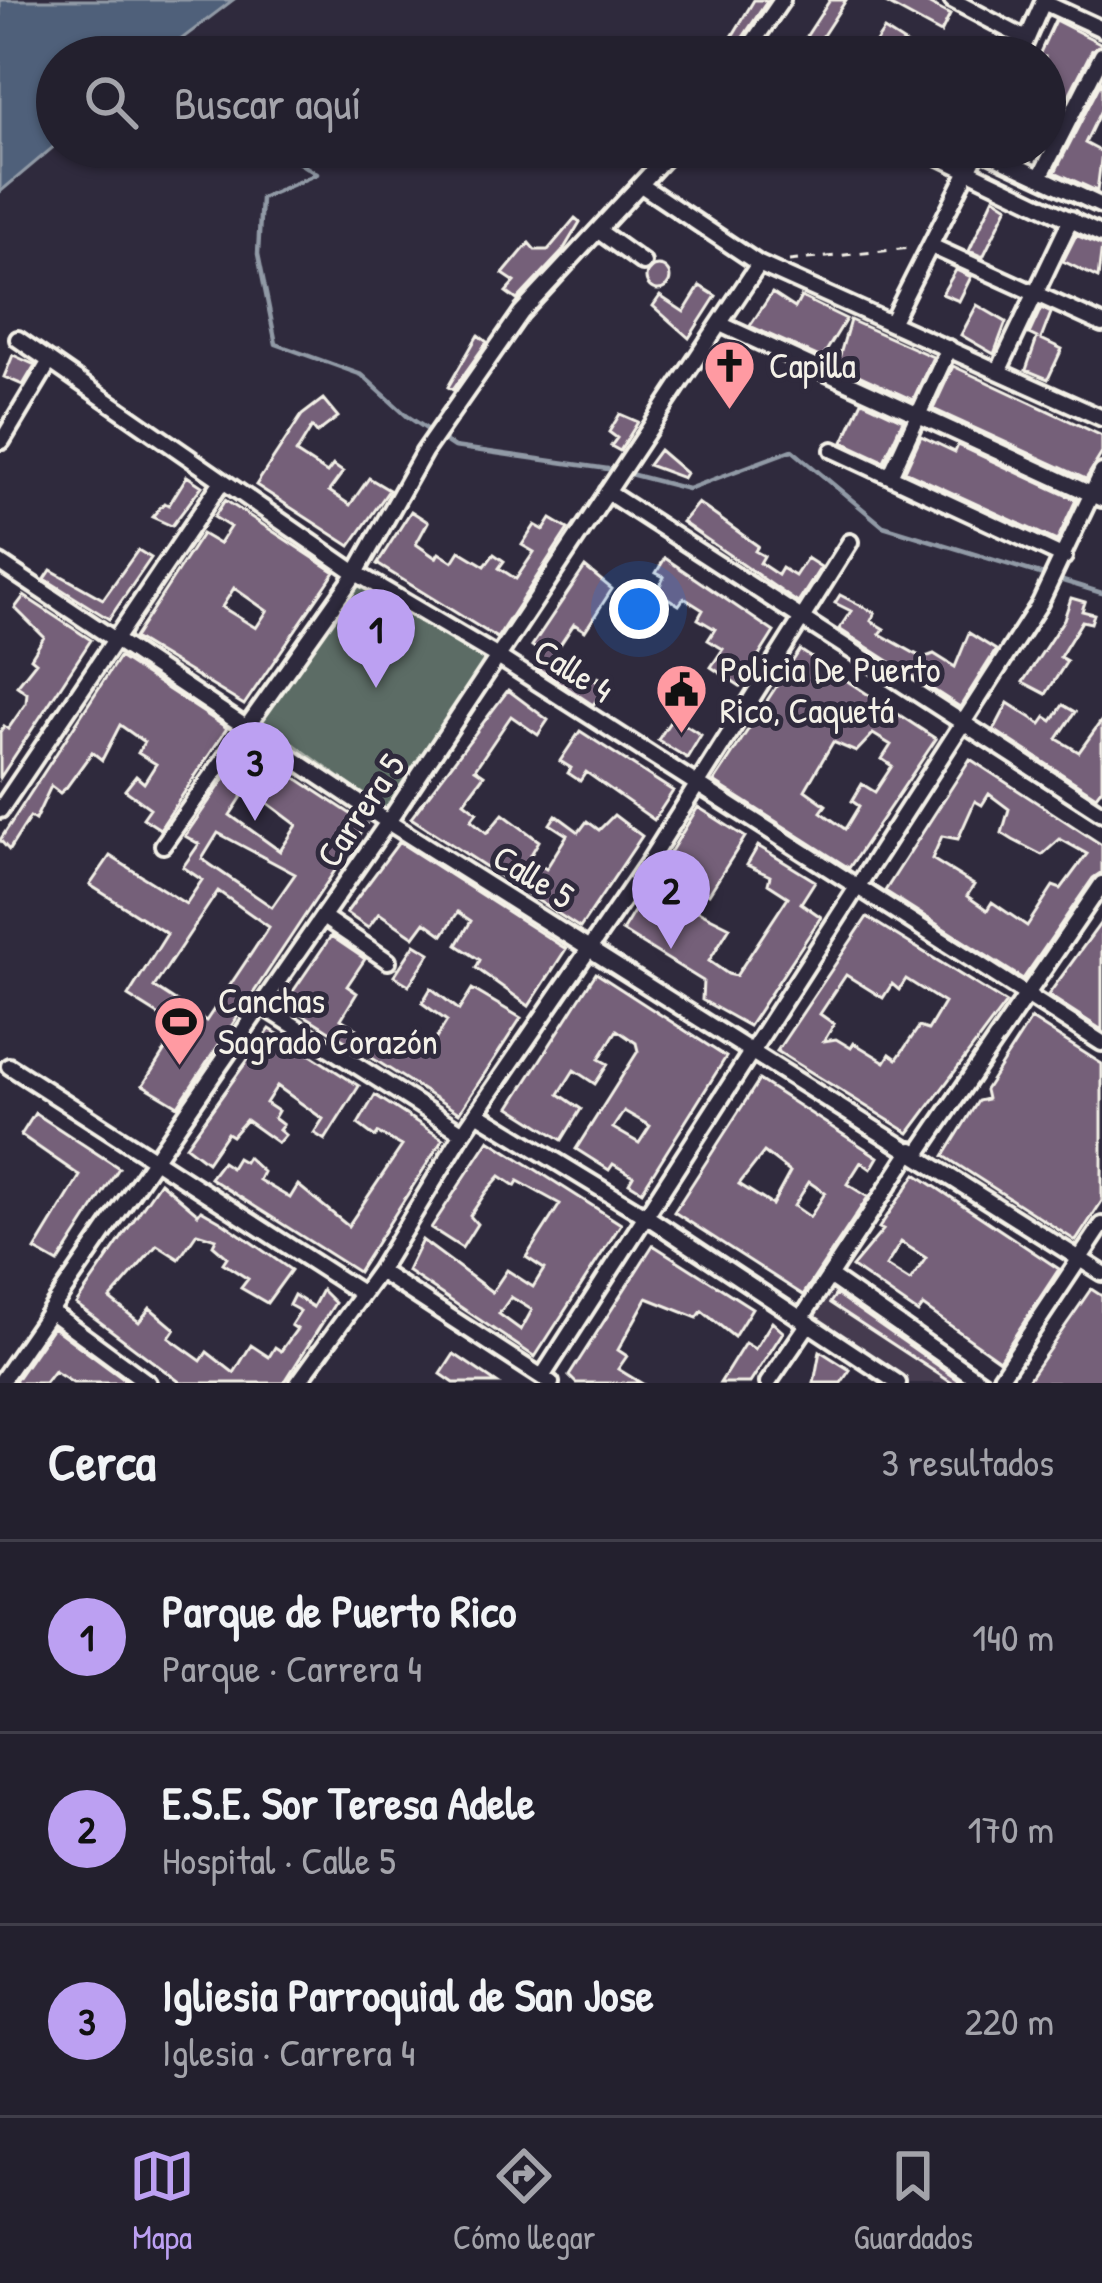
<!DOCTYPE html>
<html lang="es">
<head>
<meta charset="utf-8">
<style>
  :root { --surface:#23202e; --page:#2f2d3a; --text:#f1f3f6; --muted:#a3a3aa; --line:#403e4a; --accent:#bca0f2 }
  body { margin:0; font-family:"Patrick Hand",sans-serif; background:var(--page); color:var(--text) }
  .you { position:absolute; left:639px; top:609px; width:42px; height:42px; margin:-30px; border:9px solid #fff; border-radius:50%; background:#1a73e8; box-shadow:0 0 0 18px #1a73e833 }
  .badge { display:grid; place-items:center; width:78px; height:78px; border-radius:50%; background:var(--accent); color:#111; font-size:39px; font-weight:700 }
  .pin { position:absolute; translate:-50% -99px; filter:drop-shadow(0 3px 6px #0008) }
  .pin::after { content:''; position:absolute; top:63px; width:42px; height:36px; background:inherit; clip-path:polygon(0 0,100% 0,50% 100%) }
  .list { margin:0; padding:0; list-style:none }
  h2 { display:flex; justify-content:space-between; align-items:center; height:156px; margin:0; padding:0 48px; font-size:51px }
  h2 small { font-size:39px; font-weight:400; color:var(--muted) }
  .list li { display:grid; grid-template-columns:78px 1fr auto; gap:36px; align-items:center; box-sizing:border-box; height:192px; padding:0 48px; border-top:3px solid var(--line) }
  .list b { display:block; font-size:45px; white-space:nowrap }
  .list p { margin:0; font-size:39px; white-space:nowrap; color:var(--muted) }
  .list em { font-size:39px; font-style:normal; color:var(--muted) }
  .icon { flex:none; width:66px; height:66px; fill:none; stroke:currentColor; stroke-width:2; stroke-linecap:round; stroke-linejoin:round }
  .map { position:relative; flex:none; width:1102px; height:1383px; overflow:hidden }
  .search { position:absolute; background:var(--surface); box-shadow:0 3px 9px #0004; left:36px; right:36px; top:36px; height:132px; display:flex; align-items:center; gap:30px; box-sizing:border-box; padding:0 42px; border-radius:66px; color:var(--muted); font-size:45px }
  .sheet { height:732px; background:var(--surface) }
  nav { display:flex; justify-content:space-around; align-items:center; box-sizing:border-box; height:168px; border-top:3px solid var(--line); background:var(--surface); font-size:33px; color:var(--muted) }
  nav a { display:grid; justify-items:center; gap:6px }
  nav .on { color:var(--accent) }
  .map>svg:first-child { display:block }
  .built { fill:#443a4f }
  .green { fill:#5b6c65; stroke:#a8aea6; stroke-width:3 }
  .water { fill:#4f607a; stroke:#919aa6; stroke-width:3 }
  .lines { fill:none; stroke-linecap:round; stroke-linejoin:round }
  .stream { stroke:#919aa6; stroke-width:4.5 }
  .building { fill:#746079; stroke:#f4f1e8; stroke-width:3; fill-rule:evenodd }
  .minor-casing { stroke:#f4f1e8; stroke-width:22 }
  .path { stroke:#f4f1e8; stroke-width:3; stroke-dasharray:9 9; stroke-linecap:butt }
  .minor { stroke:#2f2a3d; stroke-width:14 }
  .labels { text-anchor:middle; stroke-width:10; stroke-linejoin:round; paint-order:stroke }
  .poi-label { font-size:36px; fill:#f4f1e8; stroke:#2f2a3d; text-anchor:start }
  .street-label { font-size:36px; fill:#f4f1e8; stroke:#2f2a3d }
</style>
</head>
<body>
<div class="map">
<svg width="1102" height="1383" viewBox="0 0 1102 1383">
  <rect width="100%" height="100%" fill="#2f2a3d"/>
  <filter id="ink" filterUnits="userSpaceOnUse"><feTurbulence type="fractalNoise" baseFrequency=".00833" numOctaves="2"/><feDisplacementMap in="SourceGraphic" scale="24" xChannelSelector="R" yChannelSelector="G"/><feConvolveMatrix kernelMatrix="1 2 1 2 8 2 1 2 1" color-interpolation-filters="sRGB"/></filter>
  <g filter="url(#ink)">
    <!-- built -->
    <path class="built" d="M830,1282l146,101h-67l-100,-70z"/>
    <!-- green -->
    <path class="green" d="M356,573l137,84 -106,156 -127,-94z"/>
    <!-- water -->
    <path class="water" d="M0,0h233l-75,57h-101v87l-57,48z"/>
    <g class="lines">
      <!-- stream -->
      <path class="stream" d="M169,43l12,14
        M274,147l43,27 -56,24 -3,56 18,90 86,31 45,41 47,31 161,23
        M626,473l62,16 104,-39 91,76 219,67"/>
    </g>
    <!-- building -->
    <path class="building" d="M754,0h14l-31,46 -7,-6z
      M830,0h16l-37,57h-16z
      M880,0h42l28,15 -9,18z
      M1055,20l47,24 -10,6 -47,92v-85h-7z
      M884,30l27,17 -8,10h-37z
      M1102,80v28l-17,35 17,9 -5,39 -42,-19z
      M994,197l14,9 -25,51 -14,-6z
      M575,218l5,4 -18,30 -45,48 -11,-8 9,-10 -12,-8 26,-31 6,7h13z
      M1076,235l26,11 -4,32 -35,-17z
      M646 278a12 12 0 1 1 24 0a12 12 0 1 1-24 0Z
      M956,270l15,7 -12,24 -17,-7z
      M700,286l16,10 -27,42 -36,-32 7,-10 24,16z
      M772,293l23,15 6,-11 45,22 -24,39 -72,-32z
      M977,305l29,17 -12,32 -33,-19z
      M1041,308l10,5 -10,26 21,10 -14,30 -22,-9 11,-32 -8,-4z
      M850,320l83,37 -20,43 -76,-35z
      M478,335l9,7 -34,48 -5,-3z
      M13,355l22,10 -12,20 -19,-8z
      M953,366l149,70v17l-16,26 -153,-70z
      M323,399l15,18 -21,16 -5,-6 -16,26 31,20 6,-8 10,7 -14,19 21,14 19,-27 20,12 -39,56 -94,-61 46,-70z
      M862,401l41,19 -19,41 -41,-19z
      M620,414l18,8 -18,29 -9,-5 6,-8 -8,-6z
      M921,436l34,16 3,-7 118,55 -19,41 -152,-70z
      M659,450l27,23 -3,5 -35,-13z
      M187,476l15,10 -30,40 -20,-9 12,-14 5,2z
      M225,500l110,72 -91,133 -110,-67 68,-104 17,10 11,-17 -16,-10zM234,588l33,23 -11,17 -34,-21z
      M698,503l60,43 -3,5 9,5 -4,7 18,12 4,-7 13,8 12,-18 14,9 -23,36 -116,-81z
      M411,511l17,11 -12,22 20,14 3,-5 14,9 7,-11 25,15 9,-12 10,7 -5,7 17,11 18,-27 -12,-7 13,-20 9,5 7,-11 17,10 -71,109 -120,-74z
      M138,550l13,8 -42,61 -64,-40 6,-9 52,29z
      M665,558l109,74 -34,54 -29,-19 12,-18 -15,-9 7,-11 -17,-10 5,-9 -19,-12 -5,7 -13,-8 -7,12 -8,-5 13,-27 -8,-4z
      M585,567l27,22 -27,42 -11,-7 -20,30 42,27 2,-4 11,6 -16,22 -56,-37 2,-17 -7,-5z
      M840,595l35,18 -4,8 13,8 -4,5 43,24 11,-4 21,13 14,-34 27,17 -36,57 -121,-78 12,-18 -16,-8z
      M24,596l67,44 -91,138v-46l4,-6 4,3 18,-26 1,-10 -10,-7 19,-24 -5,-4 13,-21 -29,-29z
      M1071,598l14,4 -3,9 12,3 -3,9 -9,-2 -22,36 7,4 -21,33 -23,-12 41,-63z
      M800,650l136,89 -87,129 -135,-86zM873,734l18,11 -9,14 10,7 -17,26 -13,-8 -10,17 7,5 -14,23 -24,-17 5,-7 -21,-15 28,-48 23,10z
      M119,657l108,71 -67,101 -17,-11 7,-10 -25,-18 11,-14 8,7 12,-19 -18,-11 6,-11 -24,-17 -18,35 -10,-8 -26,36 -6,5 -9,-7 -16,34 -5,-3 -21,33 -9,-10z
      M508,690l40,30 -10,15 -27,-19 -36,53 9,6 -20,27 13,10 -6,8 16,13 16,-19 36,27 -10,17 17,11 21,-34 -17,-11 6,-9 23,17 8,-11 12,9 15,-15 28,21 -62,92 -169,-110z
      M1008,703l33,21 5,-7 6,4 11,-16 12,7 -18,27 22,13 23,-32v68l-6,8 -102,-66z
      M673,717l28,18 -14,23 -29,-18z
      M580,731l93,60 -19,29 -68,-48 -6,9 -12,-8 3,-5 -11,-7z
      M241,755l46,24 3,-5 76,50 -188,282 -35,-21 36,-57 -51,-32 39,-62 -77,-49 20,-29 76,48 16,-24 -19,-13 16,-23 -14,-8zM251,783l18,10 -4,8 32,24 -17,26 -50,-36zM218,833l77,41 -23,33 -70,-48zM218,891l51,36 -63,94 -52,-34z
      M970,759l132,86v27l-9,6 -70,101 -138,-88zM989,794l20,15 -7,24 11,7 29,15 18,-16 27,15 -26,35 -8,-3 -26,40 -35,-24 -5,8 -20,-14 7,-11 -42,-26 10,-23 16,3 17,-38 7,4z
      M698,807l47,30 -36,57 -22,-14 -13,19 56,28 -21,34 19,13 8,2 52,-79 -20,-13 2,-8 -23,-11 11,-19 57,35 -14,22 20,14 -72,109 -47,-26 1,-19 -81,-50z
      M399,842l167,107 -37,57 -53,-38 4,-8 -23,-15 14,-24 -13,-9 -15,23 -18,-13 -11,15 -35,-24 -11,15 -22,-15z
      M867,917l139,86 -97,130 -132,-82zM846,975l37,23 9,-14 7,6 7,-11 38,24 -16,27 -9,-3 -22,32 -7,-5 -5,8 -31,-19 -3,5 -15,-9 -12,2 10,-17 -14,-10z
      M1102,921v109l-54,-35z
      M331,936l34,23 -18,27 10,7 -16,26 33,21 4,-6 37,22 12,-18 7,4 13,-21 -25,-18 9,-15 28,22 13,-21 49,29 -62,95 -174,-110z
      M415,944l15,9 -21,32 -15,-9z
      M596,973l130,84 -84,134 -13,-8 4,-7 -20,-12 -4,6 -33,-21 62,-98 -2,-8 -19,-13 -18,29 9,5 -13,20 -21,-14 -15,24 22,15 -19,31 -52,-33zM624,1111l26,15 -11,17 -26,-15z
      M1031,1019l71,45v137l-26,40 -132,-85 34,-55 9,-2 -2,-9z
      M270,1029l89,57 -34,54 -11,-7 9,-14 -46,-33 -11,17 12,8 -4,7 9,7 -4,5 6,5 -7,8 -32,-23 -14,16 -5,-3 -20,29 -21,-16z
      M759,1080l119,77 -7,12 -10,-7 -14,22 21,13 -65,98 -129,-83zM764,1152l26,20 -18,33 -33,-21zM809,1182l16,11 -15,24 -16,-11z
      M375,1095l68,44 -85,133 -148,-94 12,-16 9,6 6,-10 7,4 3,-5 16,15 -4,8 31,18 8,-13 50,41 54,-80 -24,-13 -3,4 -17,-13z
      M35,1113l84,55 -61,95 -23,-13 45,-74 -59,-41z
      M489,1140l132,84 -86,133 -128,-86 15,-31 70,52 15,-22 26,17 11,-18 -18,-12 34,-53 -42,-23 -3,5 -15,-10 -14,16 -16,24 7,8 -15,24 -31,-20zM511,1297l21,13 -11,20 -22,-16z
      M916,1174l143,95 -60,91 -76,-54 -5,7 -66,-46 31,-37 -4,-2zM901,1242l25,16 -16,23 -24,-15z
      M160,1182l38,32 3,-4 21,12 69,48 -24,33 -26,-15 7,-9 -25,-16 4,-6 -14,-12 3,-6 -19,-6 -18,26 -22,-14 -47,54 29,23 11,-14 25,21 -6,9 32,23 6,-9 27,21 17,-28 18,12 6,-10 6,4 16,-22 -6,-4 9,-14 -11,-6 5,-10 19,12 9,-17 13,13 -51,80h-103l-105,-79z
      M653,1245l99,63 -18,29 -32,-26 -5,7 -50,-20 -29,52 9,6 -9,13 23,14h-65l-7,-7z
      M1091,1289l11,7v87h-76z
      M836,1294l127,89h-11l-122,-80z
      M772,1322l11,10 -33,51h-30l25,-40 10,6z
      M53,1327l76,56h-56l-19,-12 -9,12h-31z
      M820,1351l30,19 -9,13h-27z
      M454,1354l43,29h-43l-13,-9z"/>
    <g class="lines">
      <defs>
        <path id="minor" d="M952,0l74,39
          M1043,2l59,27
          M743,57l39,-57
          M1019,57l25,-57
          M919,147l183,88
          M980,149l122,57
          M1040,177l62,-122
          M641,185l118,79 343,154
          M600,232l43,31
          M931,246l171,78
          M892,321l88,-174
          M720,324l382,175
          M18,339l338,234 142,84 604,386
          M999,370l72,-151
          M2,441l48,-80
          M833,450l231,107
          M890,476l59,-128
          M607,492l495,321
          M0,563l388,259 714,451
          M0,810l222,-329
          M163,845l193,-272 68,-121 97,-139 154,-166
          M323,917l65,44
          M263,1006l200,127
          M9,1066l352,227
          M477,1113l169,103 252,167
          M918,1154l184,-270
          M379,1271l172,112
          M829,1276l154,107
          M50,1311l98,72
          M801,1319l111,-169
          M542,1377l498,-774 62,-131
          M0,1383l388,-561 371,-558
          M298,1383l81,-112 84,-138 185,-270 202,-321
          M768,1383l41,-60
          M997,1383l105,-158"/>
      </defs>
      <!-- minor casing -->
      <use href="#minor" class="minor-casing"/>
      <!-- path -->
      <path class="path" d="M789,261l122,-13"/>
      <!-- minor -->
      <use href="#minor" class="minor"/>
    </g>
  </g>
  <!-- icons -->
  <defs>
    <symbol id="church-pin" viewBox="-11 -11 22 30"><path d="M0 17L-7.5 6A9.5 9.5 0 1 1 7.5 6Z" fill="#ff9aa2" stroke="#2f2a3d"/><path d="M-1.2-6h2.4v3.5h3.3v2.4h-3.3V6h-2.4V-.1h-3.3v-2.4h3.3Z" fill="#111"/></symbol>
    <symbol id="civic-pin" viewBox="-11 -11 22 30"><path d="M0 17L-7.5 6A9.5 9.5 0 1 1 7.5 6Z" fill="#ff9aa2" stroke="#2f2a3d"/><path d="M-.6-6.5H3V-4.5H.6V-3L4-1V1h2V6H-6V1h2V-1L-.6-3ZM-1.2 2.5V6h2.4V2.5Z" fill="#111"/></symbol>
    <symbol id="stadium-pin" viewBox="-11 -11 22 30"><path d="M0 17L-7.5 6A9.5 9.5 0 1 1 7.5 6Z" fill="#ff9aa2" stroke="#2f2a3d"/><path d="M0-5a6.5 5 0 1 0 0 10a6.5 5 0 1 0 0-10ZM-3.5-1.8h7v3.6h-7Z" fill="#111"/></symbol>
  </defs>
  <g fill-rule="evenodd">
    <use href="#church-pin" x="700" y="336" width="59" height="81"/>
    <use href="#civic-pin" x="652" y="660" width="59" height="81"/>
    <use href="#stadium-pin" x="150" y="992" width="59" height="81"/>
  </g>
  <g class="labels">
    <!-- poi labels -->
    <g class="poi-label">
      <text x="769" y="378">Capilla</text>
      <text x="720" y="682">Policia De Puerto<tspan x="720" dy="41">Rico, Caquetá</tspan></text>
      <text x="218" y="1013">Canchas<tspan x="218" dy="41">Sagrado Corazón</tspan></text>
    </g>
    <!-- street labels -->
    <g class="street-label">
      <text transform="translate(574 670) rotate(33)" y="13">Calle 4</text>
      <text transform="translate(360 810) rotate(-56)" y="13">Carrera 5</text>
      <text transform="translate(534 876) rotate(32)" y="13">Calle 5</text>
    </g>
  </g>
</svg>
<div class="you"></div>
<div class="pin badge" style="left:376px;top:688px">1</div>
<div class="pin badge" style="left:671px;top:949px">2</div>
<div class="pin badge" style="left:255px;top:821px">3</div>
<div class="search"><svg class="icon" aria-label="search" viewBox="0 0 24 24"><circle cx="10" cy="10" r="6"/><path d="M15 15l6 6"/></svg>Buscar aquí</div>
</div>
<section class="sheet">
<h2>Cerca<small>3 resultados</small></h2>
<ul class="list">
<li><span class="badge">1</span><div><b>Parque de Puerto Rico</b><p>Parque · Carrera 4</p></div><em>140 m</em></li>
<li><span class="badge">2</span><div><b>E.S.E. Sor Teresa Adele</b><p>Hospital · Calle 5</p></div><em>170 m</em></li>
<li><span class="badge">3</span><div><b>Igliesia Parroquial de San Jose</b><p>Iglesia · Carrera 4</p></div><em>220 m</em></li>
</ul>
</section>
<nav>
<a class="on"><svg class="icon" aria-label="map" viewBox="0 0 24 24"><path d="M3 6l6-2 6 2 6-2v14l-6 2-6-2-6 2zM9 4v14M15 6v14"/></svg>Mapa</a>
<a><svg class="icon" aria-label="directions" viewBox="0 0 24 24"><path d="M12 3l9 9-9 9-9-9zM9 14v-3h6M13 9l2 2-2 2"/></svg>Cómo llegar</a>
<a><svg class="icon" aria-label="saved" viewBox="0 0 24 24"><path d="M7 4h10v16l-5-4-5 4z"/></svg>Guardados</a>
</nav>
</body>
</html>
